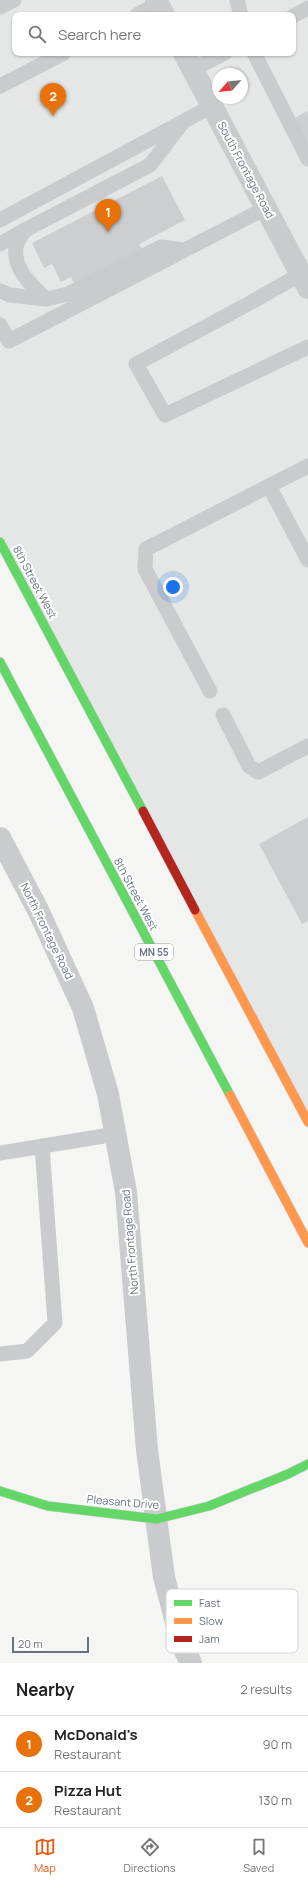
<!DOCTYPE html>
<html lang="en">
<head>
<meta charset="utf-8">
<style>
  :root { --surface:#fff; --page:#f2f2f2; --text:#222; --muted:#767676; --line:#e0e0e0; --accent:#ea580c }
  body { margin:0; font-family:Manrope,sans-serif; background:var(--page); color:var(--text) }
  .compass { position:absolute; left:212px; top:68px; width:36px; height:36px; border-radius:50%; background:var(--surface); box-shadow:0 1px 3px #0004; rotate:242deg }
  .scale { position:absolute; left:12px; bottom:10px; width:77px; box-sizing:border-box; padding-left:4px; border:2px solid #677281; border-top:0; font-size:11px; line-height:14px; white-space:nowrap; color:#677281; -webkit-text-stroke:3px #fff; paint-order:stroke }
  .you { position:absolute; left:173px; top:587px; width:14px; height:14px; margin:-10px; border:3px solid #fff; border-radius:50%; background:#1a73e8; box-shadow:0 0 0 6px #1a73e833 }
  .badge { display:grid; place-items:center; width:26px; height:26px; border-radius:50%; background:var(--accent); color:#fff; font-size:13px; font-weight:700 }
  .pin { position:absolute; translate:-50% -33px; filter:drop-shadow(0 1px 2px #0008) }
  .pin::after { content:''; position:absolute; top:21px; width:14px; height:12px; background:inherit; clip-path:polygon(0 0,100% 0,50% 100%) }
  .list { margin:0; padding:0; list-style:none }
  h2 { display:flex; justify-content:space-between; align-items:center; height:52px; margin:0; padding:0 16px; font-size:17px }
  h2 small { font-size:13px; font-weight:400; color:var(--muted) }
  .list li { display:grid; grid-template-columns:26px 1fr auto; gap:12px; align-items:center; box-sizing:border-box; height:56px; padding:0 16px; border-top:1px solid var(--line) }
  .list b { display:block; font-size:15px; white-space:nowrap }
  .list p { margin:0; font-size:13px; white-space:nowrap; color:var(--muted) }
  .list em { font-size:13px; font-style:normal; color:var(--muted) }
  .icon { flex:none; width:22px; height:22px; fill:none; stroke:currentColor; stroke-width:2; stroke-linecap:round; stroke-linejoin:round }
  .map { position:relative; flex:none; width:308px; height:1663px; overflow:hidden }
  .search { position:absolute; background:var(--surface); box-shadow:0 1px 3px #0004; left:12px; right:12px; top:12px; height:44px; display:flex; align-items:center; gap:10px; box-sizing:border-box; padding:0 14px; border-radius:8px; color:var(--muted); font-size:15px }
  .sheet { height:164px; background:var(--surface) }
  nav { display:flex; justify-content:space-around; align-items:center; box-sizing:border-box; height:56px; border-top:1px solid var(--line); background:var(--surface); font-size:11px; color:var(--muted) }
  nav a { display:grid; justify-items:center; gap:2px }
  nav .on { color:var(--accent) }
  .map>svg:first-child { display:block }
  .built { fill:#e5e6e6; fill-rule:evenodd }
  .building { fill:#cdcecf }
  .lines { fill:none; stroke-linecap:round; stroke-linejoin:round }
  .fast-casing { stroke:#d1d1d2; stroke-width:10 }
  .slow-casing { stroke:#d1d1d2; stroke-width:10 }
  .jam-casing { stroke:#d1d1d2; stroke-width:10 }
  .lane { stroke:#cacbcd; stroke-width:15 }
  .street { stroke:#cacbcd; stroke-width:22 }
  .fast { stroke:#63d668; stroke-width:9 }
  .slow { stroke:#ff974d; stroke-width:9 }
  .jam { stroke:#b3261e; stroke-width:9 }
  .labels { text-anchor:middle; stroke-width:4; stroke-linejoin:round; paint-order:stroke }
  .shield { fill:#fff; stroke:#959ca7; stroke-width:1 }
  .shield-label { font-size:10px; font-weight:bold; fill:#677281 }
  .street-label { font-size:11px; fill:#677281; stroke:#fff }
  .key { fill:#fff; stroke:#d1d5d9; stroke-width:1 }
  .key-label { font-size:11px; fill:#677281 }
</style>
</head>
<body>
<div class="map">
<svg width="308" height="1663" viewBox="0 0 308 1663">
  <rect width="100%" height="100%" fill="#f5f5f4"/>
  <!-- built -->
  <path class="built" d="M0,0h308v1122l-308,-580zM15,15h278v38h-278zM218,74h24v24h-24z"/>
  <!-- building -->
  <path class="building" d="M308,111v44l-18,-35z
    M162,176l23,44 -46,24 4,6 -68,35 -4,-8 -10,5 -9,-18 -8,4 -12,-25z
    M308,817v104l-6,3 -43,-80z"/>
  <g class="lines">
    <defs>
      <path id="fast" d="M0,542l143,269
        M0,662l230,433
        M0,1491l48,15 109,13 52,-13 79,-32 20,-10"/>
      <path id="slow" d="M195,910l113,212
        M230,1095l78,148"/>
      <path id="jam" d="M143,811l52,99"/>
    </defs>
    <!-- fast casing -->
    <use href="#fast" class="fast-casing"/>
    <!-- slow casing -->
    <use href="#slow" class="slow-casing"/>
    <!-- jam casing -->
    <use href="#jam" class="jam-casing"/>
    <!-- lane -->
    <path class="lane" d="M237,0l4,15
      M0,7l14,-7
      M137,15l21,-11
      M293,16l15,-8
      M254,53l54,106
      M193,69l32,-16
      M0,86l64,-33
      M183,122l-33,43 -125,65c-3,5 -8,11 -9,17 -3,22 15,38 30,52l22,-5 93,-47 23,3
      M0,220l212,-114
      M0,244l25,-14
      M301,274l-51,29 -114,61 29,51 143,-68
      M0,291l10,4 36,4
      M0,325l9,16 257,-133
      M269,486l39,74
      M210,691l-65,-122 1,-20 162,-83
      M223,715l26,51 9,6 50,-26
      M0,1153l116,-19
      M0,1354l27,-3 28,-28 -13,-177"/>
    <!-- street -->
    <path class="street" d="M156,0l8,15
      M184,53l124,235
      M0,838l38,72 45,98 25,86 18,98 21,258 17,127 18,68 9,18"/>
    <!-- fast -->
    <use href="#fast" class="fast"/>
    <!-- slow -->
    <use href="#slow" class="slow"/>
    <!-- jam -->
    <use href="#jam" class="jam"/>
  </g>
  <g class="labels">
    <!-- shield labels -->
    <rect class="shield" x="135" y="944" width="38" height="16" rx="3"/>
    <g class="shield-label">
      <text x="154" y="956">MN 55</text>
    </g>
    <!-- street labels -->
    <g class="street-label">
      <text transform="translate(246 170) rotate(62)" y="4">South Frontage Road</text>
      <text transform="translate(35 582) rotate(62)" y="4">8th Street West</text>
      <text transform="translate(136 894) rotate(62)" y="4">8th Street West</text>
      <text transform="translate(47 931) rotate(64)" y="4">North Frontage Road</text>
      <text transform="translate(130 1242) rotate(-95)" y="4">North Frontage Road</text>
      <text transform="translate(123 1502) rotate(5)" y="4">Pleasant Drive</text>
    </g>
  </g>
  <!-- legend -->
  <rect x="166" y="1589" width="132" height="64" rx="6" class="key"/>
  <rect x="174" y="1600" width="18" height="6" fill="#63d668"/>
  <rect x="174" y="1618" width="18" height="6" fill="#ff974d"/>
  <rect x="174" y="1636" width="18" height="6" fill="#b3261e"/>
  <g class="key-label">
    <text x="199" y="1607">Fast</text>
    <text x="199" y="1625">Slow</text>
    <text x="199" y="1643">Jam</text>
  </g>
</svg>
<svg class="compass" viewBox="-18 -18 36 36"><path d="M0-13l5 13h-10z" fill="#e53935"/><path d="M0 13l5-13h-10z" fill="#767676"/></svg>
<div class="scale">20 m</div>
<div class="you"></div>
<div class="pin badge" style="left:108px;top:232px;background:#e8710a">1</div>
<div class="pin badge" style="left:53px;top:116px;background:#e8710a">2</div>
<div class="search"><svg class="icon" aria-label="search" viewBox="0 0 24 24"><circle cx="10" cy="10" r="6"/><path d="M15 15l6 6"/></svg>Search here</div>
</div>
<section class="sheet">
<h2>Nearby<small>2 results</small></h2>
<ul class="list">
<li><span class="badge" style="background:#e8710a">1</span><div><b>McDonald's</b><p>Restaurant</p></div><em>90 m</em></li>
<li><span class="badge" style="background:#e8710a">2</span><div><b>Pizza Hut</b><p>Restaurant</p></div><em>130 m</em></li>
</ul>
</section>
<nav>
<a class="on"><svg class="icon" aria-label="map" viewBox="0 0 24 24"><path d="M3 6l6-2 6 2 6-2v14l-6 2-6-2-6 2zM9 4v14M15 6v14"/></svg>Map</a>
<a><svg class="icon" aria-label="directions" viewBox="0 0 24 24"><path d="M12 3l9 9-9 9-9-9zM9 14v-3h6M13 9l2 2-2 2"/></svg>Directions</a>
<a><svg class="icon" aria-label="saved" viewBox="0 0 24 24"><path d="M7 4h10v16l-5-4-5 4z"/></svg>Saved</a>
</nav>
</body>
</html>
